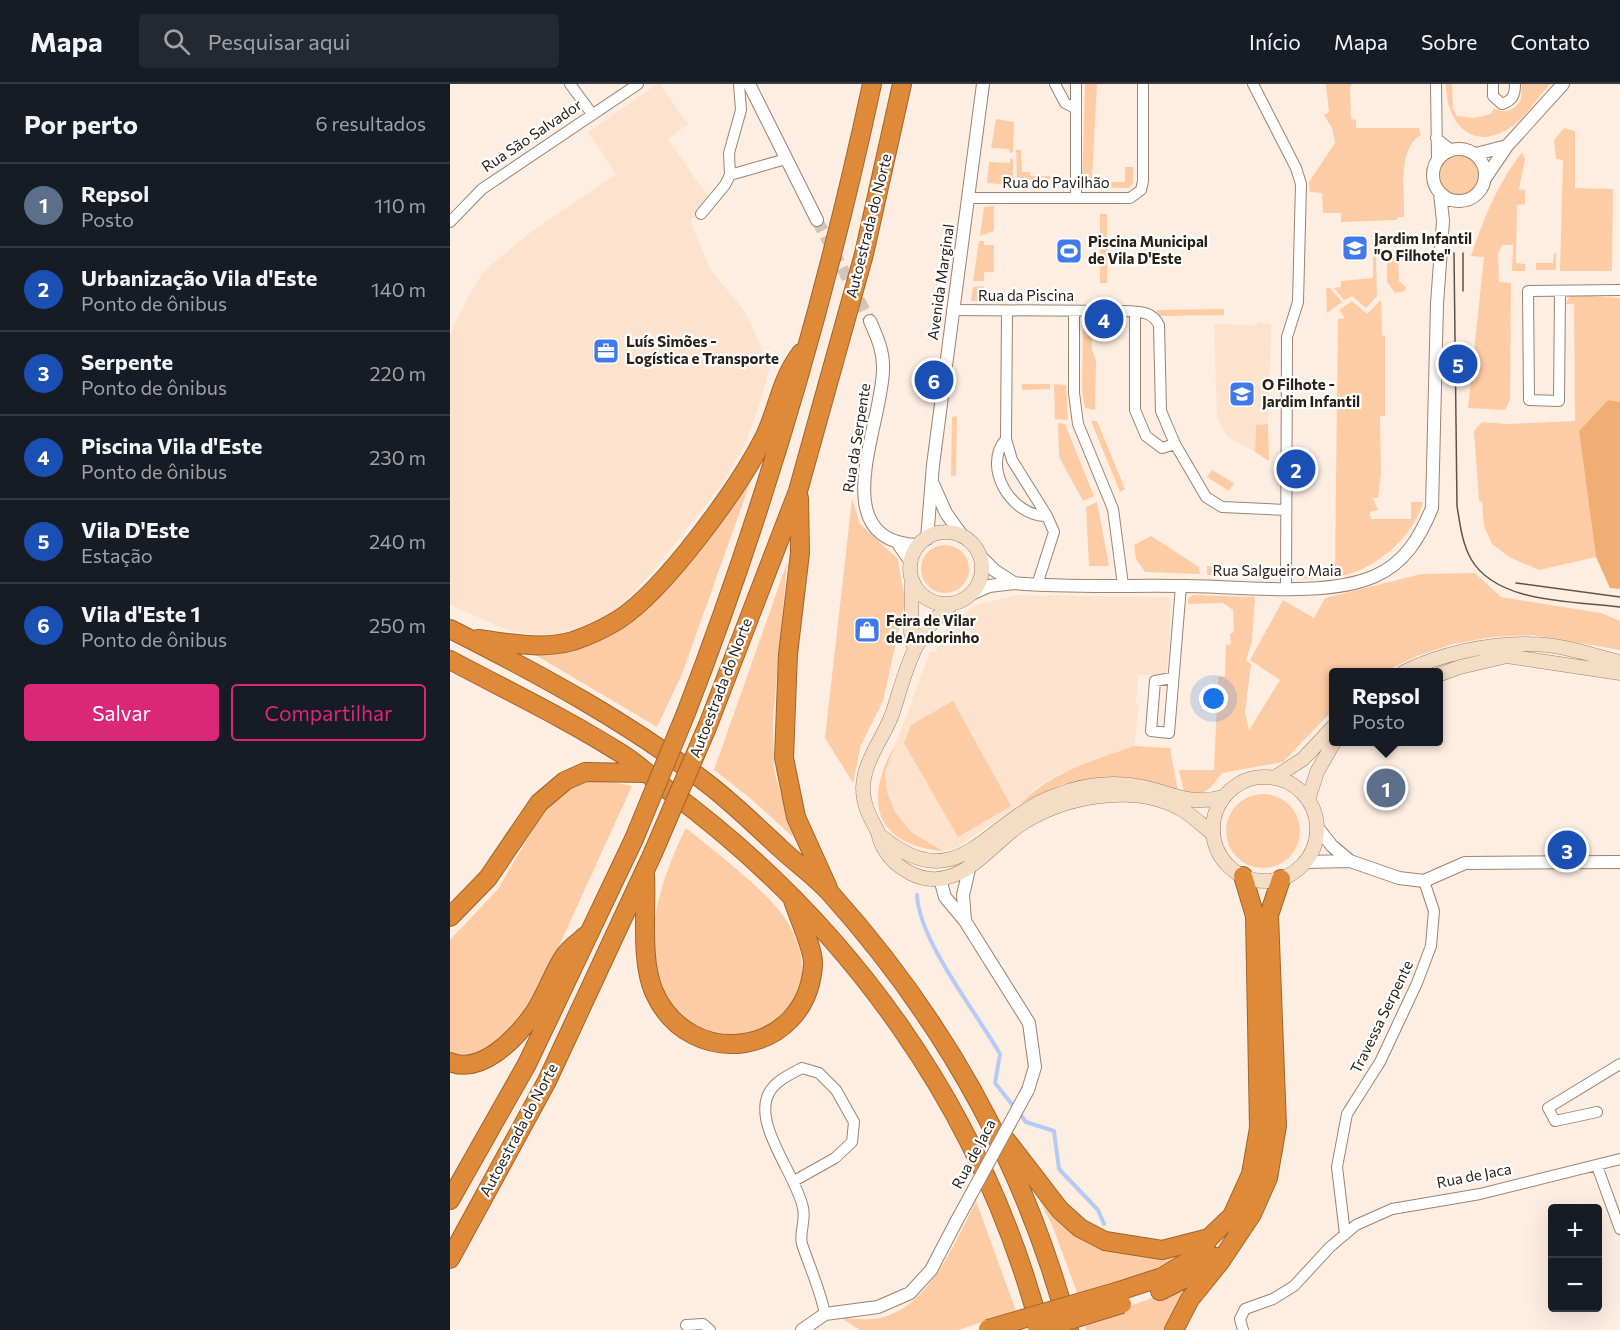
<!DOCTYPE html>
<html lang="pt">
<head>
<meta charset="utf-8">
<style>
  :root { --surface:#171b24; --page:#242831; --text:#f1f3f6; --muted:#9ea1a6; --line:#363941; --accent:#db2777 }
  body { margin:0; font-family:Commissioner,sans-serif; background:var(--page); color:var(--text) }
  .controls { position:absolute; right:18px; bottom:18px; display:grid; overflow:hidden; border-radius:6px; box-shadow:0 6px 24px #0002 }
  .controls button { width:54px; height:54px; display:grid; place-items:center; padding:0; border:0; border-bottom:2px solid var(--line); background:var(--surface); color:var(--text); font:30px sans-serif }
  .you { position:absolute; left:764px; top:615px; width:21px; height:21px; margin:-15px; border:4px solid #fff; border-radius:50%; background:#1a73e8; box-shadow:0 0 0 9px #1a73e833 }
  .badge { display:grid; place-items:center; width:39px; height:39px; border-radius:50%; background:var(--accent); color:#fff; font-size:20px; font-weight:700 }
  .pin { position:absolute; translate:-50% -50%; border:3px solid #fff; box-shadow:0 2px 6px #0006 }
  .popup { position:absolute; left:879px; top:584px; width:114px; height:78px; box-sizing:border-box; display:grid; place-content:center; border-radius:6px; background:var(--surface); filter:drop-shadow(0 2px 4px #0005); font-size:20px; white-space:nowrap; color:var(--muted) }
  .popup b { font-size:22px; color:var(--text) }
  .popup::after { content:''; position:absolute; left:50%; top:100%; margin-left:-12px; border:12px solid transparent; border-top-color:var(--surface) }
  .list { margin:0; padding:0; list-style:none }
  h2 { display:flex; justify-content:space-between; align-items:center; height:78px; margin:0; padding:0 24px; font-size:26px }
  h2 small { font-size:20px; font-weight:400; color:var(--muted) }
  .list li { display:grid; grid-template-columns:39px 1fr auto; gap:18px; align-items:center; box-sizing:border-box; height:84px; padding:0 24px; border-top:2px solid var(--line) }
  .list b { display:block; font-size:22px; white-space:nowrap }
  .list p { margin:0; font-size:20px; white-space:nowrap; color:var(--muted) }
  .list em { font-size:20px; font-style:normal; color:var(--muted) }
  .actions { display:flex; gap:12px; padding:18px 24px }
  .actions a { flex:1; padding:14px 0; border:2px solid var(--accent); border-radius:6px; text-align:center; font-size:21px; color:var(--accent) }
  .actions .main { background:var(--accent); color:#fff }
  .icon { flex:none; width:33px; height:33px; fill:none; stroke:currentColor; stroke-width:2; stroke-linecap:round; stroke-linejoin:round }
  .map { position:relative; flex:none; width:1170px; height:1246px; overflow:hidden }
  header { display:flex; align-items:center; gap:36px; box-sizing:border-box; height:84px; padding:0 30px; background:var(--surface); border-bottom:2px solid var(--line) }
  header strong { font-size:28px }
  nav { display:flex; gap:33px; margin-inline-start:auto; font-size:21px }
  .search { width:420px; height:54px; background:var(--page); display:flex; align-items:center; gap:15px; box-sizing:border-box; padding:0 21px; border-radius:6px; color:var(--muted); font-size:22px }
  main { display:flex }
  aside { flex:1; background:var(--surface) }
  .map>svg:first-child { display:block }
  .built { fill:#fde2cd }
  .green { fill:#fecca4 }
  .forest { fill:#f0ad74 }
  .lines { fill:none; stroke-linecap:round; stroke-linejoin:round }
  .stream { stroke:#b3cbf5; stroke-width:4 }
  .tertiary-tunnel { stroke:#d4c5ba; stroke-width:12; stroke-dasharray:12 6; stroke-linecap:butt }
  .minor-casing { stroke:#9b8370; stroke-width:12 }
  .tertiary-casing { stroke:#9b8370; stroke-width:14 }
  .secondary-casing { stroke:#9b8370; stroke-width:15 }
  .motorway-casing { stroke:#9f652e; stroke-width:20 }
  .minor { stroke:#fff; stroke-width:10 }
  .tertiary { stroke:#fff; stroke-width:12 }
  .secondary { stroke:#f5dcc4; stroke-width:14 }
  .motorway { stroke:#de8a39; stroke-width:18 }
  .tram { stroke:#5e534a; stroke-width:1.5 }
  .tertiary-bridge-casing { stroke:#9b8370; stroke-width:14; stroke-linecap:butt }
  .motorway-bridge-casing { stroke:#9f652e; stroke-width:20; stroke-linecap:butt }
  .tertiary-bridge { stroke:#fff; stroke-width:12 }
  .motorway-bridge { stroke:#de8a39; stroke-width:18 }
  .labels { text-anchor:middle; stroke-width:4.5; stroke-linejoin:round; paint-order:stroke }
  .street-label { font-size:15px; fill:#2a2119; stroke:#fff }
  .poi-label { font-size:15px; font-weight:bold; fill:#2a2119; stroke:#fff; text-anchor:start }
</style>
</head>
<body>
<header>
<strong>Mapa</strong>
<div class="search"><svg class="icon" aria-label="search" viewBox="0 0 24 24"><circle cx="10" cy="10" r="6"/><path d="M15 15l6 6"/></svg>Pesquisar aqui</div>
<nav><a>Início</a><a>Mapa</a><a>Sobre</a><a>Contato</a></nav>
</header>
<main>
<aside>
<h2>Por perto<small>6 resultados</small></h2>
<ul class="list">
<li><span class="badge" style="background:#5c6f8a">1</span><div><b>Repsol</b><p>Posto</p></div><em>110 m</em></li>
<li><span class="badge" style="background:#1a4fb4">2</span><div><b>Urbanização Vila d'Este</b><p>Ponto de ônibus</p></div><em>140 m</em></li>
<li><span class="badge" style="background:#1a4fb4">3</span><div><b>Serpente</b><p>Ponto de ônibus</p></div><em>220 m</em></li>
<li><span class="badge" style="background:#1a4fb4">4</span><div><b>Piscina Vila d'Este</b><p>Ponto de ônibus</p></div><em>230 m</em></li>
<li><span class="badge" style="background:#1a4fb4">5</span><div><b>Vila D'Este</b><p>Estação</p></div><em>240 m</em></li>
<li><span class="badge" style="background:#1a4fb4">6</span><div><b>Vila d'Este 1</b><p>Ponto de ônibus</p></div><em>250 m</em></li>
</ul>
<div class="actions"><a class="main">Salvar</a><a>Compartilhar</a></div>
</aside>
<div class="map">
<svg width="1170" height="1246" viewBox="0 0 1170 1246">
  <rect width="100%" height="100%" fill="#feeee2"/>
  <!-- built -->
  <path class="built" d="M207,0h3l28,40 -20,15 42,61 -19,20 5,16 15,34 35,43 24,53 -9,34 -16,44 -22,39 -73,92 -30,31 -22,15 -40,13 -23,1 -25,-4 -60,-26v-270l14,-31 16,-27 12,-13 39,-32 85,-58 -28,-42z
    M808,238l13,2 -1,46 -2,54 -12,1 -1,27 -28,-16 -10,-18 -3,-94 43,1z
    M566,511l153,2 2,5 -4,68 -4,5h-25l-2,28 3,2 -5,41 -75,28 -24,14 -15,16 -64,44 -13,3 -32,-19 -16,-20 -8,-20 -2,-19 45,-121h6l3,-7 -2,-5 15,-17 22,-17z"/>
  <!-- green -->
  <path class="green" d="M635,0h12l-5,94h12v4h21v-15h8v16l-4,5 -47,-1z
    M876,0h26l-2,4 1,31 5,1v8h63l2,7c-24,13 -16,58 -17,82h-6l-1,3 -56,2v-9h-18l-1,-20 -12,-1 -1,-10 26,-39 -3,-15 -8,-13 5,-3z
    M996,0h6l1,25 4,7 17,2 17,-4 3,-6c11,7 21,2 27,-9l1,-15h28c-13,14 -25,35 -42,45 -38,23 -62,-8 -62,-45z
    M546,35l18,3 -1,30 -3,1 -1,-4 -18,-1z
    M1114,44l11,3v57l38,1 -1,82h-52l3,-111 -7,-1 -2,-19z
    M566,66h5l1,22h8l1,4h19v4l-33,-1z
    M1072,68l3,7 -6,30 6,1v14l-8,1 -1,58 9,1v7h-13l1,-26h-11l-4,9 1,28 12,1 -1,117 -5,10 -37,-2 16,-151 -13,-1c13,-38 26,-71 51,-104z
    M987 92a22 22 0 1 1 44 0a22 22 0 1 1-44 0Z
    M560,75h3v26l-26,-2 2,-21 21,1z
    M544,122v25l-14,5 4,-29z
    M650,130h7v69h-7z
    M529,157h5v4h10v27h-10v9h-11z
    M1104,169h2v17h-20v-7h17z
    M923,171l3,1 1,40 -11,12 -14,-12 -8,4 -10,-12 7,-1v-6l32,-3z
    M948,171l1,26 7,6 -1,4 -10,2 -8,-11v-26z
    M534,202v10h9v5h-22l2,-14z
    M876,204h4l12,14 -15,11z
    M1125,211l45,3v104l-12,-2 -29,31 17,126 -57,13 -28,-12 -19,-14 -8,-18 -2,-24 -3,-1 -5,-70 8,-9 25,2 68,-3 -1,-117h-8l3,-7z
    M931,216l1,36 3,-1v81h-5l1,57 -3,25h-5l5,12 -8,2 1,7h40v-17h12c-8,31 -42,63 -74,72 -14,4 -31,4 -46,5v-5l18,-1 14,-6 3,-248 7,-1 -6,-8 13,-9 15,13z
    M774,225v6l-64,1 -4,-6z
    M633,237h20v4h-12l1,24 4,12 -1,49 -10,-2 -3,-16z
    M572,300h28v5l-28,1z
    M604,300l12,1 2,35 -13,-1z
    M507,332l-1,60h-5l1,-59z
    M641,337h6l28,68 -5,3z
    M608,339l7,1 29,72 -11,5 -24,-44z
    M818,340l1,37 -14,-9 1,-27z
    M306,382l-74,208 -25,53 -125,-74c43,-1 69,-9 103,-35z
    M762,386l22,13 -5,8 -22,-14z
    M402,415l8,25 38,35 7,42 -22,100 -22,44 -8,38 -28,-45z
    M647,418l12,64h-20l-3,-59z
    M701,452l48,31 1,7 -55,-2 -9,-13 -2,-14z
    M471 485a24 24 0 1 1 48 0a24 24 0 1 1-48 0Z
    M337,479l-14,155 1,52 19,67 -43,-39 -36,-28z
    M757,482l22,1 1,8h-23z
    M1025,489l26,24 100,16 19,8v29l-87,-15 -41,2 -39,7 -36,12 -33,16h-50l-1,38 -50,52 -61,11 -11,14 -11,8 -16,-2 -5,-23h35l4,-93 7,-1 1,-31 5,-1 -1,-10 4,-2 -1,-22 -10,-7 -35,1v-6l5,-3 62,2 -3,44 -6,19 5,4 -6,48 4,18 31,-50 -30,-20 33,-60 31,18 11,-20 96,-24z
    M503,617l58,105 -53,31 -54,-94 7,-18z
    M445,661l-10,28 2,19 8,20 16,20 32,19c-69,-6 -80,-51 -48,-106z
    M684,662l36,2 8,43 -82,-12 -33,5 -43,20c31,-32 73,-43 114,-58z
    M148,695l34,7 -80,175 -30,54 -16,19 -26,21 -30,-1v-114l48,-51 48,-82 34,-26z
    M776 747a37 37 0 1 1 74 0a37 37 0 1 1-74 0Z
    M236,744c28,23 82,63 100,92 19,29 24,64 1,92 -4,4 -8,10 -13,13 -6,3 -14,5 -21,7 -17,6 -31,7 -49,2 -7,-2 -15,-11 -21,-17 -54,-46 -24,-136 3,-189z
    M579,1095l75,69 28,7 21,1 36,-6 -45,25 -66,20 -26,-70z
    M526,1117l40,110 -58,19h-98l-21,-13c10,1 22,3 33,2 55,-5 82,-75 104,-118z
    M755,1186l-37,60h-82l-2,-7 87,-32z"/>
  <!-- forest -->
  <path class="forest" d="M1158,316l12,2v187l-10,-1 -14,-31 -17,-126z"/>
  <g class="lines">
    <!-- stream -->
    <path class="stream" d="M467,811c2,46 60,118 83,159l-5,29 20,25
      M570,1030l6,8 28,9 5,38 39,41 6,14"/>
    <!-- tertiary-tunnel -->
    <path class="tertiary-tunnel" d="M367,136l53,101"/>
    <defs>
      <path id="minor" d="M120,0l22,30
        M605,0l10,19 10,5
        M626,0v114
        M803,0l43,84 5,16 -3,118 -11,35 -1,251
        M986,0l1,76
        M1043,0v12l9,8c11,-4 13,-9 13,-20
        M986,54l15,12
        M280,91l56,-16
        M518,114h162l11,-8 2,-9v-97
        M251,130l24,-29 5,-10 -1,-22 12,-43 -2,-26
        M0,138l32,-33 156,-105
        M1110,207l-1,110 -30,-1 -1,-109 92,-1
        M502,226l173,1c15,1 27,0 34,14l2,86 14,33 31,53 16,10 64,3
        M624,227v82l4,31 35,85 10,76
        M557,228l-1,127 6,21 35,56 7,16 -17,53
        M685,228v98l11,26 16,12 13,-4
        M556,355c-25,28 6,78 41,77
        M722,594l-17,3 -4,50 18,2 12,-147
        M1147,1028l-42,9 -7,-13 72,-44
        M1147,1082l23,63
        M344,1097l41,-23 17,-16 2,-20 -18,-32 -17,-17 -17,-5c-11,6 -27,13 -33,25 -17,31 28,83 34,115 3,12 -4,26 -1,36 8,24 18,45 23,70
        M895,1150l-8,-67 10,-53 33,-52 37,-79 14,-37 3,-35 -10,-30
        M236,1241l17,-1 7,6
        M793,1246l-3,-11 5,-10 28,-10 21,-13 36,-39 26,-22 36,-16 88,-15 140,-35"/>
      <path id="tertiary" d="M299,0l68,136
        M983 91a26 26 0 1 1 52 0a26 26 0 1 1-52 0Z
        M1026,70l31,-8
        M1036,93l21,-31 56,-62
        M420,237c7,16 14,31 13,49 -1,56 -60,172 36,175
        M483,400l13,29 17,24
        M477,455l6,-74 50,-381
        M449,461l12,17
        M530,472l14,14 20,13
        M521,510l18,-8 25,-3c56,5 113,2 170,3 55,0 142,12 191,-10 30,-13 45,-39 57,-68l5,-204 6,-83 -3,-28
        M867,743l15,19 18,15
        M856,778l44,-1 49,17 25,3 41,-18 155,-1
        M490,795l5,18 20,24 64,102 6,44 -7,23
        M515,837l-2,-26 7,-30
        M352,1246l23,-16 53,-7 32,-14 21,-23 25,-48"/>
      <path id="secondary" d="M460 484a36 36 0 1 1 72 0a36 36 0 1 1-72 0Z
        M462,499l-1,49 3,14
        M502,520c-39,30 -45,64 -59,108 -9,26 -29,47 -30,76 0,16 6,28 14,42 2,5 3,12 6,17 12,22 40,38 65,30 26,-7 47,-34 69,-50 43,-30 115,-45 164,-18 11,6 22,17 32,25
        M954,588c36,-18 85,-29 126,-28 30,0 61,11 90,18
        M988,591l22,-8 47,-11 113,17
        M763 745a52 52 0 1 1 104 0a52 52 0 1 1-104 0Z
        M824,694l29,-19 31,-33
        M858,716l9,-28 17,-30
        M432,753c77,63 103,-15 172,-41 28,-11 59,-15 89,-9 31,7 48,19 80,10"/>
      <path id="motorway" d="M349,414l1,55 -12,101 -4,104 12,59 32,71
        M0,545c89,45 180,94 258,155 26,20 49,43 73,65 16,15 36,29 50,45 113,126 195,273 238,436
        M28,555c31,4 64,11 95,2 15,-5 32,-13 45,-21 47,-30 122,-134 147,-184 14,-30 15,-55 36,-83
        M0,576c58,31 119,60 175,96 15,9 28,24 43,34 182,134 314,319 372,538
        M236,629c79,-205 140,-415 186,-629
        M258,641l90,-234 66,-237 38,-170
        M195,790c2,35 -5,86 9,118 36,81 153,64 159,-27 1,-16 -15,-48 -20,-65
        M0,833l38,-39 51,-75 26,-22 20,-9 59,1
        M0,978c31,13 65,-23 82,-46 14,-19 20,-42 33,-61 5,-7 14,-13 20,-19
        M556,1056l54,70 20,18 25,13 57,9 47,-12
        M0,1116l77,-136 107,-225
        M0,1175l97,-178 106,-228
        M669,1207l43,-14 38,-23 9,-16 23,-22 19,-42 8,-46 -4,-212 -12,-40
        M710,1207l30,-15 26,-19
        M724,1246l16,-31 30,-37 32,-48 16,-36 9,-52 -8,-211 12,-36"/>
    </defs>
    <!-- minor casing -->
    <use href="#minor" class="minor-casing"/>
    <!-- tertiary casing -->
    <use href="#tertiary" class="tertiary-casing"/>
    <!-- secondary casing -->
    <use href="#secondary" class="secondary-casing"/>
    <!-- motorway casing -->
    <use href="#motorway" class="motorway-casing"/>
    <!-- minor -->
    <use href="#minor" class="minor"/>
    <!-- tertiary -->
    <use href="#tertiary" class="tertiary"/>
    <!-- secondary -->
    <use href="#secondary" class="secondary"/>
    <!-- motorway -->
    <use href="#motorway" class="motorway"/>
    <!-- tram -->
    <path class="tram" d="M1004,169l3,253c3,18 5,37 14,53 26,45 103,42 149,48
      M1013,207v-38
      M1066,499l104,14"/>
    <defs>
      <path id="tertiary-bridge" d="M506,1138l72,-132"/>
      <path id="motorway-bridge" d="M184,755l52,-126
        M203,769l55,-128
        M538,1245l131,-38
        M587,1246l85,-26"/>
    </defs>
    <!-- tertiary-bridge casing -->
    <use href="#tertiary-bridge" class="tertiary-bridge-casing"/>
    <!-- motorway-bridge casing -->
    <use href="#motorway-bridge" class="motorway-bridge-casing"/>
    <!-- tertiary-bridge -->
    <use href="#tertiary-bridge" class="tertiary-bridge"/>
    <!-- motorway-bridge -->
    <use href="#motorway-bridge" class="motorway-bridge"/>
  </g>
  <!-- icons -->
  <defs>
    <symbol id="school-square" viewBox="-11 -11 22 22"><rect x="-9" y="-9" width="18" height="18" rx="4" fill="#407aea" stroke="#fff"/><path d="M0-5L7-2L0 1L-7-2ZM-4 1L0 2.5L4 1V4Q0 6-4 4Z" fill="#fff"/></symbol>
    <symbol id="stadium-square" viewBox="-11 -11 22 22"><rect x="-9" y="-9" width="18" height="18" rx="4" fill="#407aea" stroke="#fff"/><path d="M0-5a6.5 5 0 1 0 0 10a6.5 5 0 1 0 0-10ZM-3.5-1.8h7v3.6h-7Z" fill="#fff"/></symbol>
    <symbol id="office-square" viewBox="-11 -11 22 22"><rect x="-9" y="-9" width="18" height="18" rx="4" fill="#407aea" stroke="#fff"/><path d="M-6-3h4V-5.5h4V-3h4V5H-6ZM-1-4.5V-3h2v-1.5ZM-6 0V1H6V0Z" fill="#fff"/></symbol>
    <symbol id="shop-square" viewBox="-11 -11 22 22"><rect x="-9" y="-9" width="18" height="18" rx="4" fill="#407aea" stroke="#fff"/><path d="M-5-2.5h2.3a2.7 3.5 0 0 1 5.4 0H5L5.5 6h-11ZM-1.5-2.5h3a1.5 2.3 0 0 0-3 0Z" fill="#fff"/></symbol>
  </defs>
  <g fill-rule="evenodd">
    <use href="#school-square" x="890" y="149" width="30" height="30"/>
    <use href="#stadium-square" x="604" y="152" width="30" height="30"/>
    <use href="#office-square" x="141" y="252" width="30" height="30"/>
    <use href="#school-square" x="777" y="295" width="30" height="30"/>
    <use href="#shop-square" x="402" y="531" width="30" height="30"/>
  </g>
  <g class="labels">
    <!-- street labels -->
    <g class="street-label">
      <text transform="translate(82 52) rotate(-34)" y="5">Rua São Salvador</text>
      <text x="606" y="104">Rua do Pavilhão</text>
      <text transform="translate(419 142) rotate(-76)" y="5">Autoestrada do Norte</text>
      <text transform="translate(491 198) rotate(-82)" y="5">Avenida Marginal</text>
      <text x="576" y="217">Rua da Piscina</text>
      <text transform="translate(407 354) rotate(-81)" y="5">Rua da Serpente</text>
      <text x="827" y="492">Rua Salgueiro Maia</text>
      <text transform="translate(271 604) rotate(-69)" y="5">Autoestrada do Norte</text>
      <text transform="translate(932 933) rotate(-64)" y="5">Travessa Serpente</text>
      <text transform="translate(69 1046) rotate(-62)" y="5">Autoestrada do Norte</text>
      <text transform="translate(524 1070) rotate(-62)" y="5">Rua de Jaca</text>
      <text transform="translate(1024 1092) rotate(-11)" y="5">Rua de Jaca</text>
    </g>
    <!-- poi labels -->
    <g class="poi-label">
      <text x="924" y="160">Jardim Infantil<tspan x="924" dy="17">"O Filhote"</tspan></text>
      <text x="638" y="163">Piscina Municipal<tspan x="638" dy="17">de Vila D'Este</tspan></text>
      <text x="176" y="263">Luís Simões -<tspan x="176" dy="17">Logística e Transporte</tspan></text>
      <text x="812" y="306">O Filhote -<tspan x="812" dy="17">Jardim Infantil</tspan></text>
      <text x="436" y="542">Feira de Vilar<tspan x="436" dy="17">de Andorinho</tspan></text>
    </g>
  </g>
</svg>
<div class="controls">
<button>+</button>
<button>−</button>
</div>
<div class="you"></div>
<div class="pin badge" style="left:936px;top:704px;background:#5c6f8a">1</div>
<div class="popup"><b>Repsol</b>Posto</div>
<div class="pin badge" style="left:846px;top:385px;background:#1a4fb4">2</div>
<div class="pin badge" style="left:1117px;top:766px;background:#1a4fb4">3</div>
<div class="pin badge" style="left:654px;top:235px;background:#1a4fb4">4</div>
<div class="pin badge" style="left:1008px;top:280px;background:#1a4fb4">5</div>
<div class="pin badge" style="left:484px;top:296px;background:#1a4fb4">6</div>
</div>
</main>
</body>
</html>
